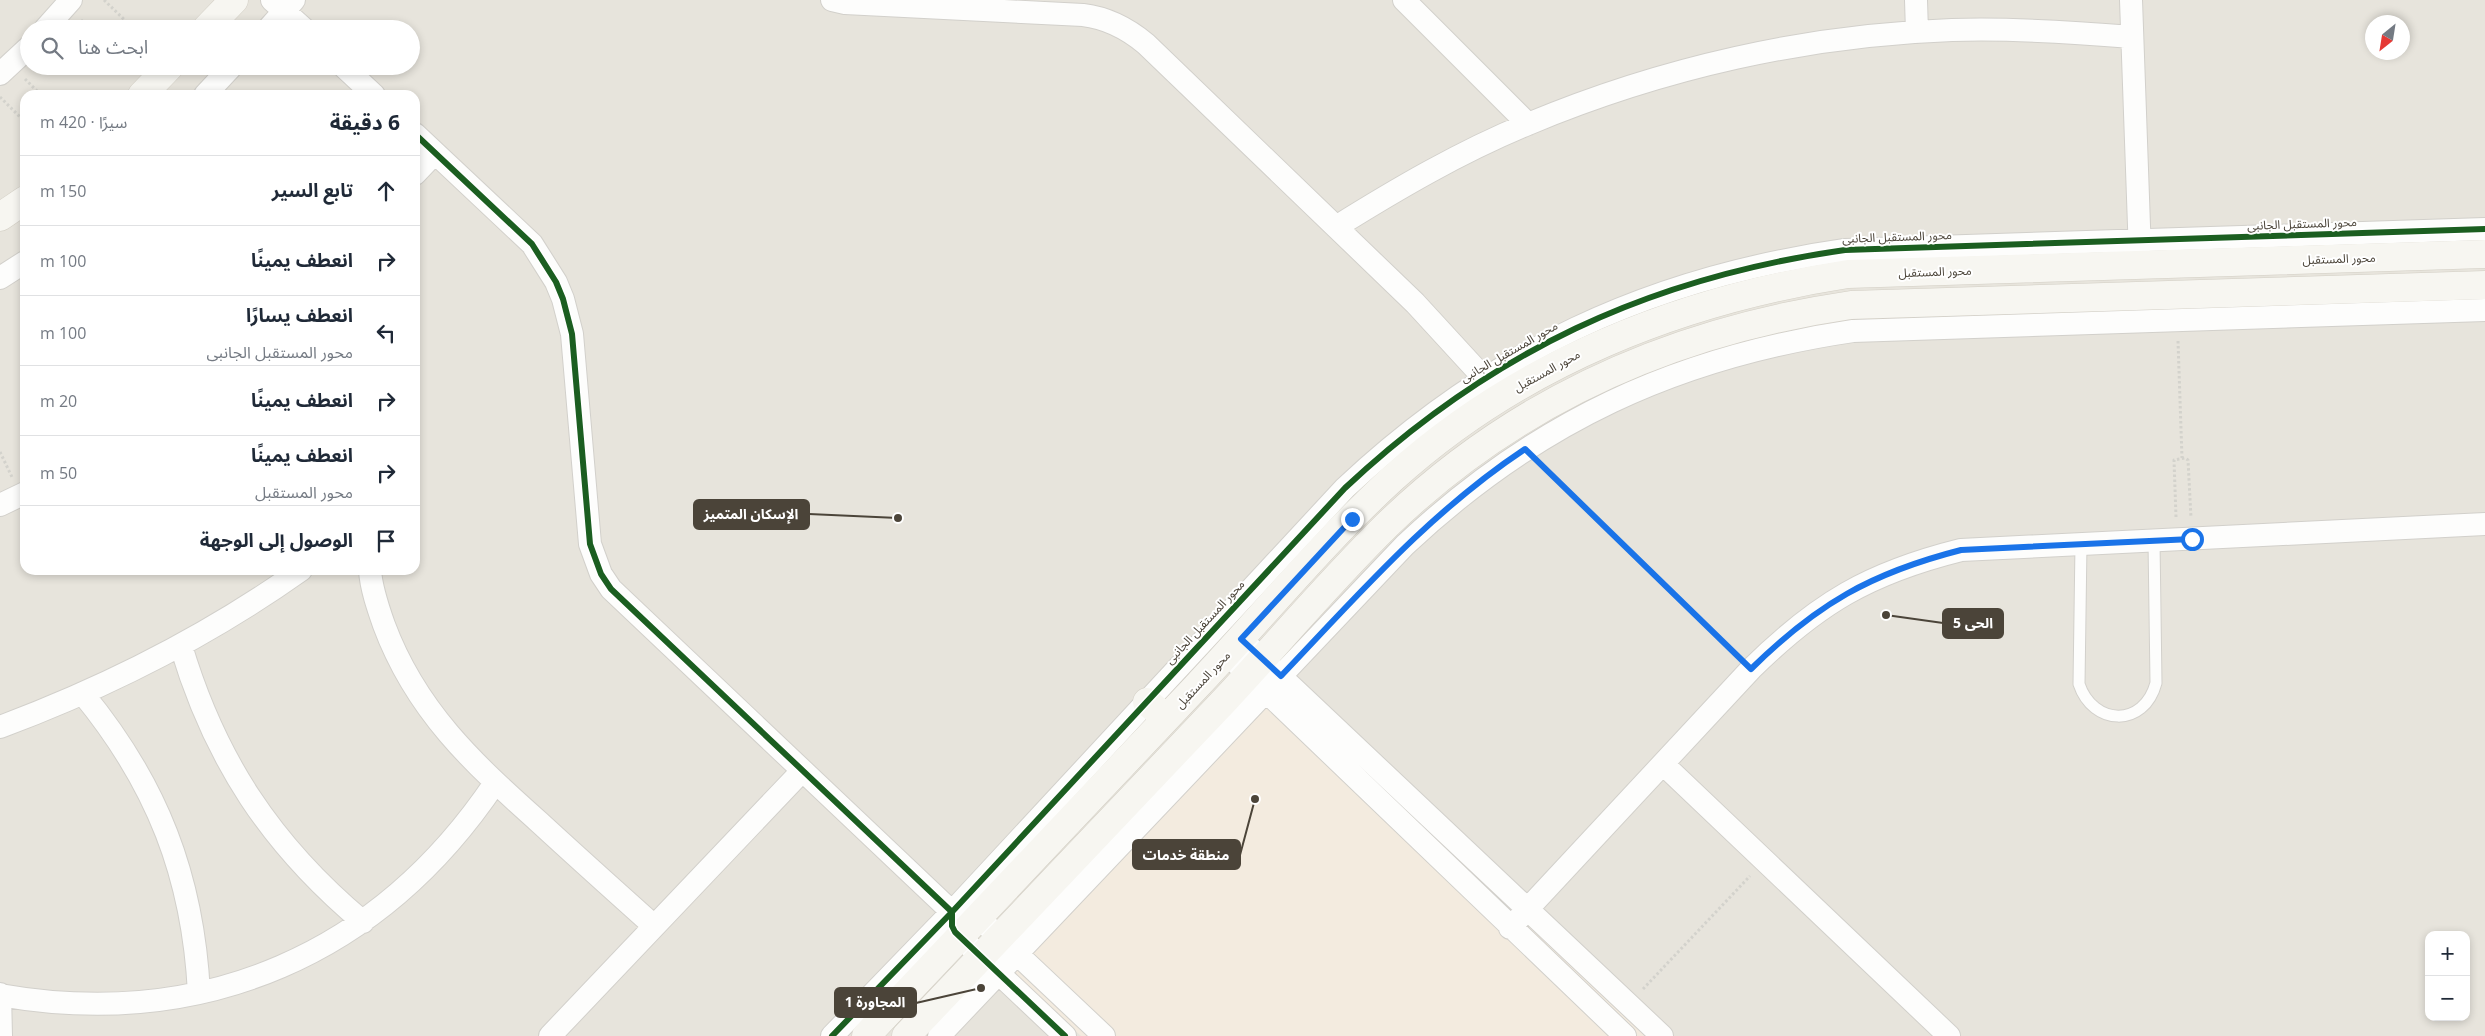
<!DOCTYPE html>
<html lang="ar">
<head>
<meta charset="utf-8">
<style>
  :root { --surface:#fff; --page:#f6f6f7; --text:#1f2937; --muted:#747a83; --line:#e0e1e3 }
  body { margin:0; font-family:"Open Sans","Noto Sans Arabic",sans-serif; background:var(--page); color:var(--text); direction:rtl }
  .controls { position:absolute; right:15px; bottom:15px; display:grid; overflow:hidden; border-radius:10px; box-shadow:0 2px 8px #0003 }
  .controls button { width:45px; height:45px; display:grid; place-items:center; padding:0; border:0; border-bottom:1px solid var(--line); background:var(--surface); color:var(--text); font:25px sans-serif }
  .compass { position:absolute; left:2365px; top:15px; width:45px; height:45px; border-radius:50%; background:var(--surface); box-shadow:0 2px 8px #0003; rotate:210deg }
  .stop { position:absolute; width:15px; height:15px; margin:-11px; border:4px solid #1a73e8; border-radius:50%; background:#fff }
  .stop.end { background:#1a73e8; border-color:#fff; box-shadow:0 1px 5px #0008 }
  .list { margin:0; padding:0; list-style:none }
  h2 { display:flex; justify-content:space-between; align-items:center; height:65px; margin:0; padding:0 20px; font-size:21px }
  h2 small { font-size:16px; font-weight:400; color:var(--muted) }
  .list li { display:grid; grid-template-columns:32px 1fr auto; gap:15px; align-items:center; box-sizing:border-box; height:70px; padding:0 20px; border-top:1px solid var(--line) }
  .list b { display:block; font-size:19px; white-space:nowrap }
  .list p { margin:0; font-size:16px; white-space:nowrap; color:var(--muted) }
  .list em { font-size:16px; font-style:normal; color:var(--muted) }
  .icon { flex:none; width:28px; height:28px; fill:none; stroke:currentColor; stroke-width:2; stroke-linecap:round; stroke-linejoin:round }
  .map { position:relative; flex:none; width:2485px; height:1036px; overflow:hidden; direction:ltr }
  .search { position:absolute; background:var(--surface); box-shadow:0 2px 8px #0003; left:20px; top:20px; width:400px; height:55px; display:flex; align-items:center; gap:12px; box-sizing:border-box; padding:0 18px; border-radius:28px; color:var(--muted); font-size:19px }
  .panel { position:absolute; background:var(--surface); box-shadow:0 2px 8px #0003; left:20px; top:90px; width:400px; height:485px; border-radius:15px; direction:rtl }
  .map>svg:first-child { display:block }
  .residential { fill:#e7e4dc; fill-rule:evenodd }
  .commercial { fill:#f3ebdf }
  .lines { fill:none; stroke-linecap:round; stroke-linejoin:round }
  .lane-casing { stroke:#d2d0cb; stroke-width:13 }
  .street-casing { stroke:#d2d0cb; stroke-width:24 }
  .secondary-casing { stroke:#d3cfc5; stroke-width:29 }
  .path { stroke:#d3d2cc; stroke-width:3; stroke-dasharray:2.5 2.5; stroke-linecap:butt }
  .lane { stroke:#fdfdfc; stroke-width:11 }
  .street { stroke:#fdfdfc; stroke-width:22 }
  .secondary { stroke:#f7f6f1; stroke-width:28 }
  .cycleway-casing { stroke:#fff; stroke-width:9 }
  .cycleway { stroke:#1b5e20; stroke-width:6 }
  .route { stroke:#1a73e8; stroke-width:6 }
  .labels { text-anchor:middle; stroke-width:4; stroke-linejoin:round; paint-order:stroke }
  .street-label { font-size:12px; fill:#4b4439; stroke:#fff }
  .leader { fill:none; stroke:#4b4439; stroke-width:2 }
  .callout-dot { fill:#4b4439; stroke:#fff; stroke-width:2 }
  .callout { fill:#4b4439; stroke:#4b4439; stroke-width:2 }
  .callout-label { font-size:14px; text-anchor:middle; font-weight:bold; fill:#fff }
</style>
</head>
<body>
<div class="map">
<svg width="2485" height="1036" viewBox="0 0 2485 1036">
  <rect width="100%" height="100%" fill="#f4f2ee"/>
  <!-- residential -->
  <path class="residential" d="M0,0h2485v1036h-2485zM2372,22h30v30h-30zM29,29h382v37h-382zM25,95h390v475h-390zM2429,935h37v82h-37z"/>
  <!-- commercial -->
  <path class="commercial" d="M1247,658l399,378h-565l-103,-95z"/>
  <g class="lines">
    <defs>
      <path id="lane" d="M2081,544l-2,140c14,42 65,44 77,-1l-2,-142"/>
      <path id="street" d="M272,0l32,29
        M832,0l13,3 238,12c25,3 44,13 63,29l269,259 79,86
        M1404,0l124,124
        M1916,0l1,32
        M2131,0l9,254
        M45,29l26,-29
        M268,29l26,-29
        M343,66l31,29
        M0,74l29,-27
        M205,95l27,-29
        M415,134l117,110 24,38 7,17 9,35 18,210 11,30 10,15 341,323v14l3,6 110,104
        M415,174l20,-21
        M1336,227c61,-38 124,-75 192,-103 134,-56 279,-89 424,-94 60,-2 120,2 180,7
        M0,278l25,-16
        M0,505l25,-12
        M370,570c1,18 8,38 14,55 32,86 89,138 155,197 38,35 77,70 115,104
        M1241,639l421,397
        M181,646c34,114 90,199 182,276
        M1227,654l398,382
        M83,694c74,90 110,182 116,299
        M0,727c107,-40 208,-91 301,-157
        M1663,764l286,272
        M963,911l15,6 126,119
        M1510,928l241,-259c67,-66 118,-96 210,-119l524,-26
        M0,994l1,42
        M0,995c204,36 380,-41 495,-212
        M550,1036l252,-265
        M832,1036l120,-124 393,-424c145,-136 303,-210 500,-238l640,-21
        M939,1036l466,-491c131,-123 271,-188 448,-214l632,-21"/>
      <path id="secondary" d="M206,29l28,-29
        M142,95l28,-29
        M0,217l25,-17
        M1147,702l19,16
        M866,1036c110,-116 220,-233 330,-349 65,-69 127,-145 197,-209 127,-115 287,-178 455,-204l637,-20
        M906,1036c106,-112 212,-223 318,-335 54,-58 106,-120 163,-176 129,-125 287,-194 464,-220l634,-20"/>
    </defs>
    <!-- lane casing -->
    <use href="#lane" class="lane-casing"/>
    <!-- street casing -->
    <use href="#street" class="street-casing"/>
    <!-- secondary casing -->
    <use href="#secondary" class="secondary-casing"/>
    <!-- path -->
    <path class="path" d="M104,0l30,29
      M81,20l9,9
      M25,79l16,16
      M0,97l25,25
      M2178,341l4,117
      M0,452l12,25
      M1542,465l194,190
      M2176,517l-2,-57 11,-2 3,2 3,58
      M1643,989l107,-113"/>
    <!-- lane -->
    <use href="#lane" class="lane"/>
    <!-- street -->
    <use href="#street" class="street"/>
    <!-- secondary -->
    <use href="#secondary" class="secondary"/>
    <defs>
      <path id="cycleway" d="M415,134l117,110 24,38 7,17 9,35 18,210 11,30 10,15 341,323v14l3,6 110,104
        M832,1036l120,-124 393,-424c145,-136 303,-210 500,-238l640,-21"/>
    </defs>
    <!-- cycleway casing -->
    <use href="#cycleway" class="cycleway-casing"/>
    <!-- cycleway -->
    <use href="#cycleway" class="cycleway"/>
  </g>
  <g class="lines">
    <!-- route -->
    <path class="route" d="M1352,519l-111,120 40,37c78,-82 149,-164 244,-227l226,220c66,-65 120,-96 210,-119l231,-11"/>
  </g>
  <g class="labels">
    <!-- street labels -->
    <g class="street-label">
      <text transform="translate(2302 224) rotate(-2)" y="4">محور المستقبل الجانبى</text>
      <text transform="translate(1897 237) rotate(-2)" y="4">محور المستقبل الجانبى</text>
      <text transform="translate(2339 259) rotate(-2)" y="4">محور المستقبل</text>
      <text transform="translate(1935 272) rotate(-2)" y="4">محور المستقبل</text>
      <text transform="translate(1509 352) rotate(-30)" y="4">محور المستقبل الجانبى</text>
      <text transform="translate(1547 371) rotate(-29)" y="4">محور المستقبل</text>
      <text transform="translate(1205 622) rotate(-47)" y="4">محور المستقبل الجانبى</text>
      <text transform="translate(1203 680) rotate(-47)" y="4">محور المستقبل</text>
    </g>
  </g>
  <!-- callouts -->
  <path class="leader" d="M898 518L809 514M1886 615L1943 623M1255 799L1240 855M981 988L916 1003"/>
  <g class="callout-dot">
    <circle cx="898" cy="518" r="5"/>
    <circle cx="1886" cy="615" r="5"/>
    <circle cx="1255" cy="799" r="5"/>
    <circle cx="981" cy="988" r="5"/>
  </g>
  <g class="callout">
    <rect x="694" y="500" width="115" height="29" rx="5"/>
    <rect x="1943" y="609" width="60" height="29" rx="5"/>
    <rect x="1133" y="840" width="107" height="29" rx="5"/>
    <rect x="835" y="988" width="81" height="29" rx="5"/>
  </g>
  <g class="callout-label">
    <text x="751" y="519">الإسكان المتميز</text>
    <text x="1973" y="628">الحى 5</text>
    <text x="1186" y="860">منطقة خدمات</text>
    <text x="875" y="1007">المجاورة 1</text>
  </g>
</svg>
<div class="controls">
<button>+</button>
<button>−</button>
</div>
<svg class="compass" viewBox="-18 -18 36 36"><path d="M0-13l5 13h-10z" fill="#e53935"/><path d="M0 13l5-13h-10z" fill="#747a83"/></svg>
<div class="stop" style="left:2192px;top:539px"></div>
<div class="stop end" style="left:1352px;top:519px"></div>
<div class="search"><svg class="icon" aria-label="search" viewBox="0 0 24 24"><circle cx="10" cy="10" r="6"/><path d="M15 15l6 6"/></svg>ابحث هنا</div>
<section class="panel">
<h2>6 دقيقة<small>سيرًا · 420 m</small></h2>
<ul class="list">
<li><svg class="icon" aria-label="ahead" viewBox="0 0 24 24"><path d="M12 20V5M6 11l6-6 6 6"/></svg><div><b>تابع السير</b></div><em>150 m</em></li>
<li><svg class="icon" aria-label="right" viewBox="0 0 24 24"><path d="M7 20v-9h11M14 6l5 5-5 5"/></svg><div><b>انعطف يمينًا</b></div><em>100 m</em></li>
<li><svg class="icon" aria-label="left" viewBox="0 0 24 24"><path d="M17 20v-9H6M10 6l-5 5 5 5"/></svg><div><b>انعطف يسارًا</b><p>محور المستقبل الجانبى</p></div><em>100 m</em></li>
<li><svg class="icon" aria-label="right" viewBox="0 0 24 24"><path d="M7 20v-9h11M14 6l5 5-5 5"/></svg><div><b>انعطف يمينًا</b></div><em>20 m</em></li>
<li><svg class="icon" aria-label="right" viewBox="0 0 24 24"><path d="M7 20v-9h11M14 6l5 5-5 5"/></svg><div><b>انعطف يمينًا</b><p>محور المستقبل</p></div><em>50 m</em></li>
<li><svg class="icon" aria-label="arrive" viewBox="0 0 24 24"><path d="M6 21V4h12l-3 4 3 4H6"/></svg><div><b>الوصول إلى الوجهة</b></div></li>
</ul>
</section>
</div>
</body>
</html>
